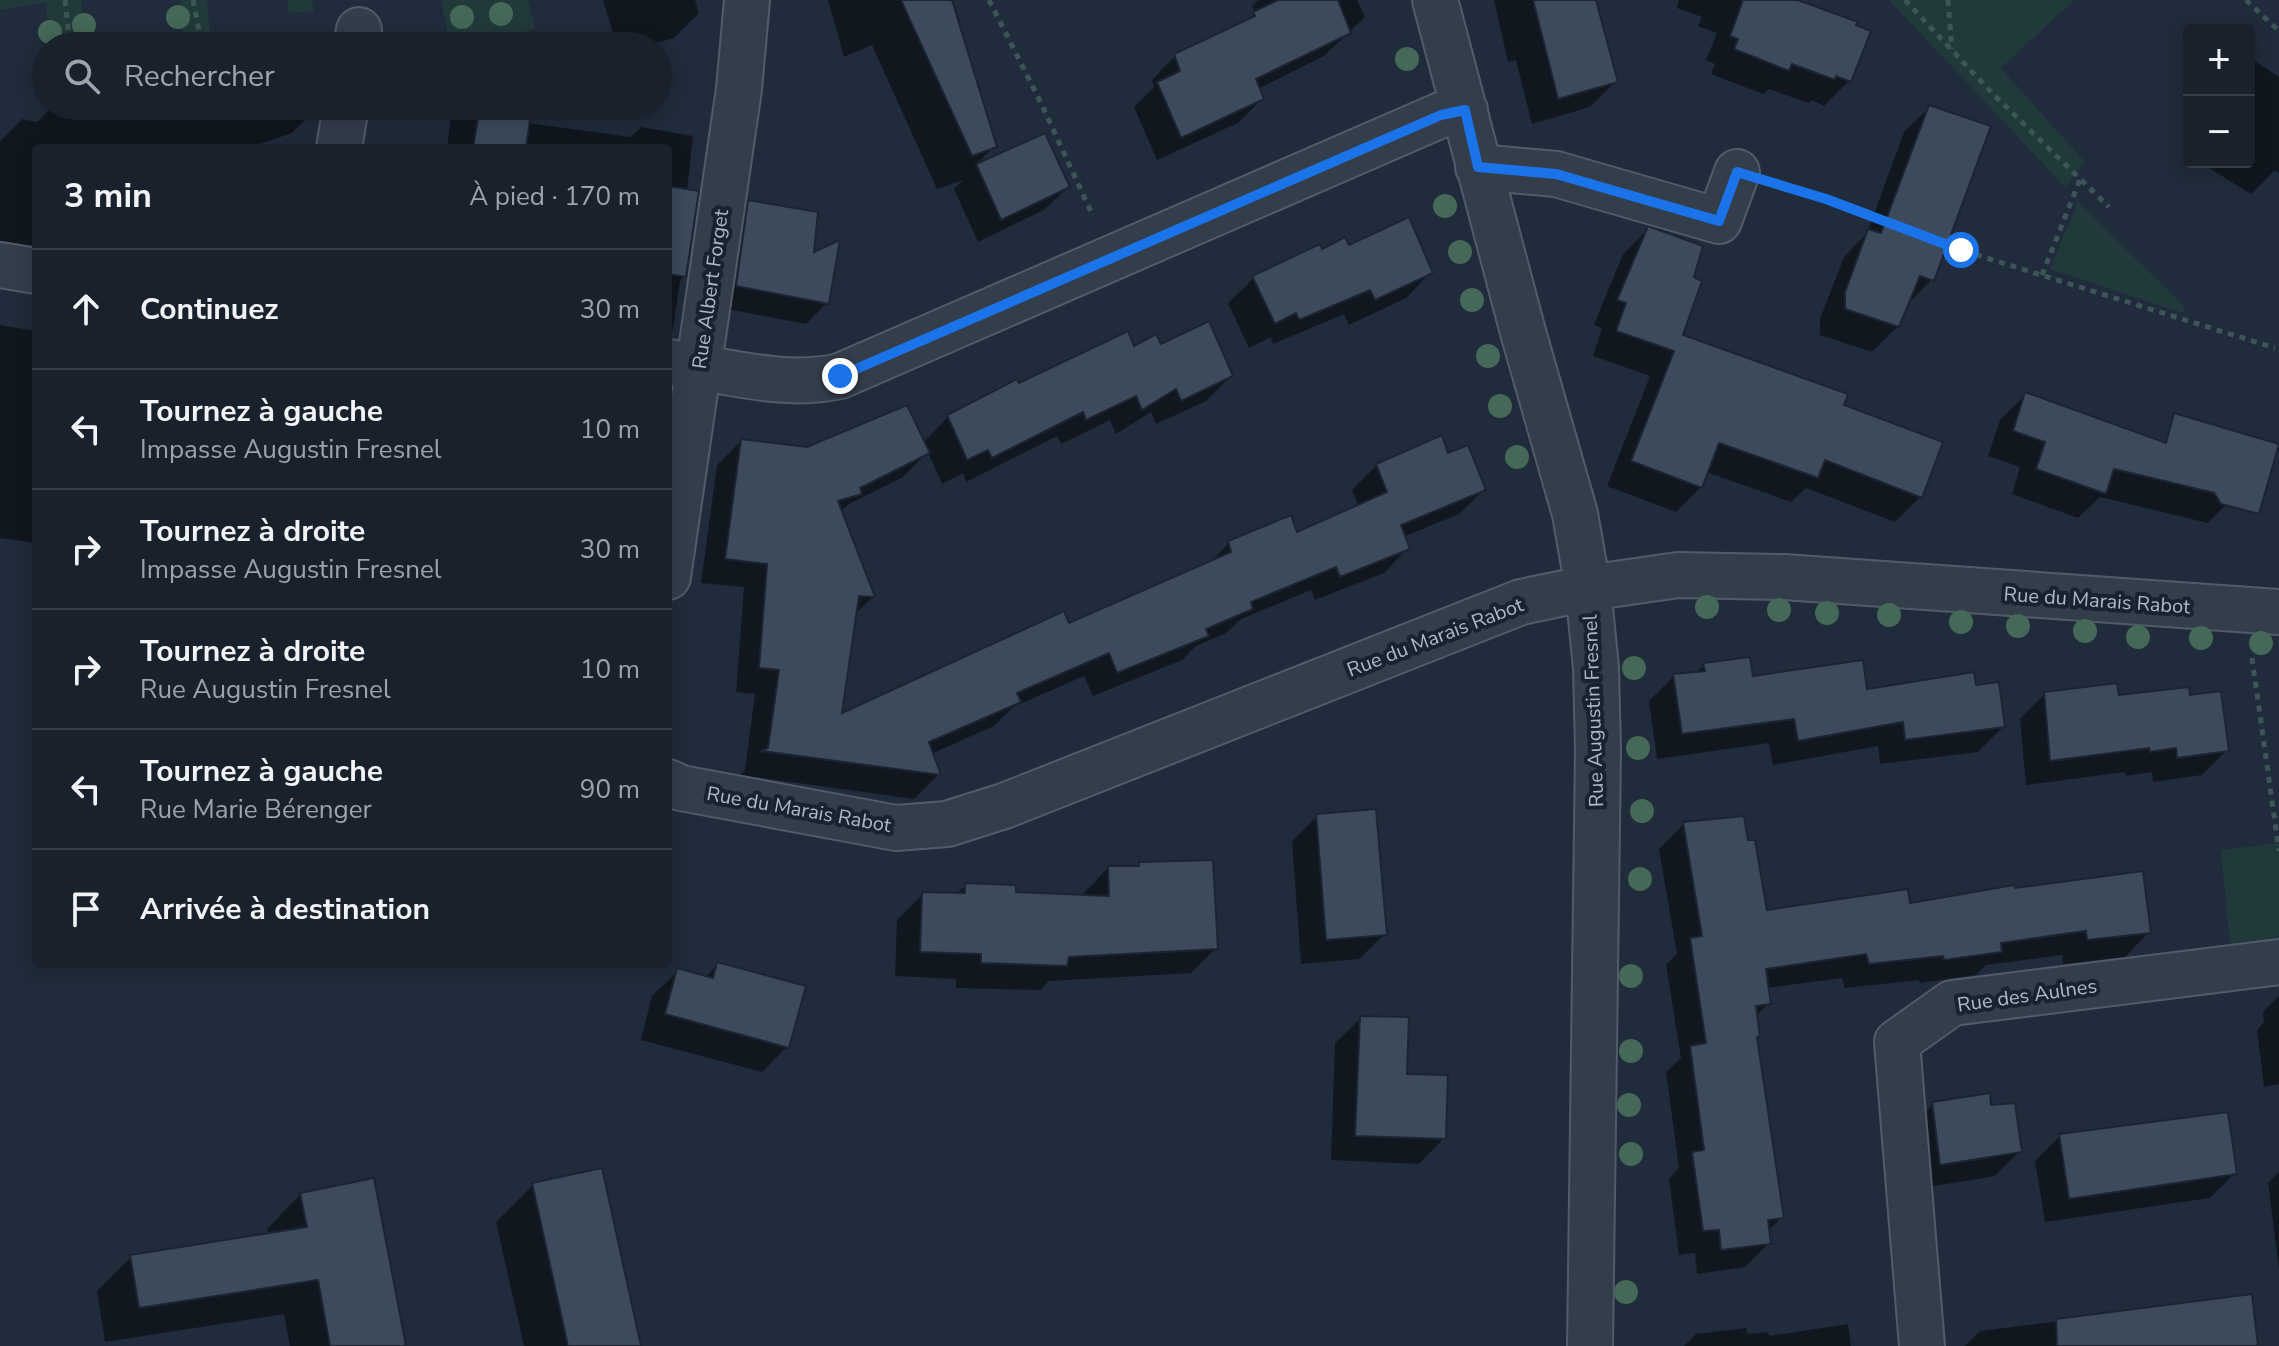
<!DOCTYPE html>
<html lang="fr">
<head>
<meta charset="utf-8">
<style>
  :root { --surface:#18212c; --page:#252e38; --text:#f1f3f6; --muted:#9fa3a9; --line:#363e48 }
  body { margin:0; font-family:"Nunito Sans",sans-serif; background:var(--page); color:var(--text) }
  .controls { position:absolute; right:24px; top:24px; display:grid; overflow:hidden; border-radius:8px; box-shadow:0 4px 20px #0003 }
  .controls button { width:72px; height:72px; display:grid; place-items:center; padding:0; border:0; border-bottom:2px solid var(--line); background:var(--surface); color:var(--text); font:40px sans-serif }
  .stop { position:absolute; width:24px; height:24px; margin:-18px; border:6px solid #1a73e8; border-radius:50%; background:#fff }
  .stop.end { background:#1a73e8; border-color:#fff; box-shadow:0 2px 8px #0008 }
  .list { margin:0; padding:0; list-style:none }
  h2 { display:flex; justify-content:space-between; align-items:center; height:104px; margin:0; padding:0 32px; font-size:34px }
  h2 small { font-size:26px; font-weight:400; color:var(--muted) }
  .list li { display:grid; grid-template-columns:52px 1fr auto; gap:24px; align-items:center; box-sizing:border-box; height:120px; padding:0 32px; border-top:2px solid var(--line) }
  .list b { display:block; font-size:30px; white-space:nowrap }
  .list p { margin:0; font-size:26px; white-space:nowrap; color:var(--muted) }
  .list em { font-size:26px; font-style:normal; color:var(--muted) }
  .icon { flex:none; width:44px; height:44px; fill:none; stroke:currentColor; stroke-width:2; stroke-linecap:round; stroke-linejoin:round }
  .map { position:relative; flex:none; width:2279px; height:1346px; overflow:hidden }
  .search { position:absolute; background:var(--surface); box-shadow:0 4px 20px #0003; left:32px; top:32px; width:640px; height:88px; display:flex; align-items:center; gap:20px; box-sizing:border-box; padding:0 28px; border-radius:44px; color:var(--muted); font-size:30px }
  .panel { position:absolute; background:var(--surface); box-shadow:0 4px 20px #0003; left:32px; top:144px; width:640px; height:824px; border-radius:8px }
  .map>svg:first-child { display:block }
  .green { fill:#22393c }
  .shadow { fill:#0007 }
  .building { fill:#3c4a5b; stroke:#1b2532; stroke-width:2 }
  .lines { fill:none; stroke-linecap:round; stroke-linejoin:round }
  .minor-casing { stroke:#525b69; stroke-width:48 }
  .path { stroke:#3d5556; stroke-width:5; stroke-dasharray:6 6; stroke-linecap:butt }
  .minor { stroke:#343e4b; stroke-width:44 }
  .tree { fill:#456858 }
  .route { stroke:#1a73e8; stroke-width:10 }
  .labels { text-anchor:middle; stroke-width:8; stroke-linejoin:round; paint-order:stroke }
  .street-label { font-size:20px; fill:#afb8c7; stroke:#192330 }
</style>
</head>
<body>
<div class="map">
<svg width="2279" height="1346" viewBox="0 0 2279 1346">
  <rect width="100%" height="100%" fill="#202c3b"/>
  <!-- green -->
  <path class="green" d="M0,0h81l4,46h-35l-4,-44 -46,8z
    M180,0h27l3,32 -27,4z
    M287,0h25l2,11 -25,2z
    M441,0h87l7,29 -73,17h-12z
    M1889,0h185l-73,68 84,94 -20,25z
    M2078,202l107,105 -2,6 -133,-44z
    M2279,843v96l-49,7 -9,-96z"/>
  <!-- shadow -->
  <path class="shadow" d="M603,0h92l4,13 -25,25 -29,8h-28z
    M828,0h125l7,21 -3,3 38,122 -21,20 70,-31 24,52 -24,23 -66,32 -24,-53 9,-9 -26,9 -65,-144 -28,12z
    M1258,0h99l8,17 -41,39 -66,33 4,10 -24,24 -81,37 -23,-53 20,-20 -2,-7 23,-24 70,-33 11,-10 -4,-7z
    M1494,0h101l20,82 -25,25 -58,17 -16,-64 -8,2z
    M1679,0h114l56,81 -25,25 -12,-6 -3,3 -40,-14 -6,5 -52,-20 4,-10 -9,-4 11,-27 -19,-7 4,-9 -25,-9z
    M2249,57l30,20v96l-4,-3 -24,24 -42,-26 4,-6h36z
    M53,106l21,10 7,-7 10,6 9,-9h210l5,4 -23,23 -44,15h-212v103l-36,4v-114l22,-22 15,3z
    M459,106h71l-2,17 103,14 10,-10 52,9 -6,55 -3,85 -4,5 -7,48 -5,5v-186h-221l4,-34z
    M1930,107l2,172 -26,27 -8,20 -26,26 -52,-17v-16l24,-62 23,-24 37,-101z
    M749,202l63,54 15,47 -21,21 -90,-17 12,-84z
    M1648,229l43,49 -10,58 161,71 78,90 -25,25 -89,-34 -15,14 -85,-30 -5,15 -25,25 -69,-26 43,-110 -57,-20 9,-28 -8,-3 29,-71z
    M1348,248l83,24 -25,26 -57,27 -5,-11 -71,30 -2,-7 -22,11 -21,-45 26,-25 67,-27z
    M0,325l36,6v212l-36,-5z
    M1160,347l71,29 -25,25 -50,23 -5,-12 -35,22 -6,-14 -49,24 -4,-8 -91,46 -3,-9 -21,11 -14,-32 -25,25 -54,27 -9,8 33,85 -19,18 -14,102 228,-92 138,-59 23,-23 67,-8 63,-28 -7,-17 25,-25 70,-9 37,34 -25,24 -56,23 5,11 -24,25 -69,27 -4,-10 -70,29 -15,14 -30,13 -14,14 -89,36 -9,-20 -71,31 -19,19 -63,28 7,21 -24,24 -174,-24 5,-5 10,-76 -19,-2 8,-105 -43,-4 16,-118 24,-24 66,8 116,-6 25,-26 70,-31 115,-37z
    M2026,394l208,103 -26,26 -108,-26 -22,21 -66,-24 8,-27 -32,-11 12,-36z
    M1704,665l47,14 114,12 109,-3 29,39 -25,25 -98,12 -2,-18 -105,19 -4,-22 -112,16 -8,-58 25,-25 21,-2z
    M2045,694l72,4 71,-1 39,53 -25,25 -49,7 -1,-10 -27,4v-4l-99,13 -6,-66z
    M1317,816l68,118 -26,25 -58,5 -9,-123z
    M1684,824l81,88 143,-7 105,-14 136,41 -24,25 -62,7 -1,-9 -76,10 -10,10 -56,8 -1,-3 -74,8 -3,-10 -75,10 2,15 -14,14 3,19 -2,2 26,179 -14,14 1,12 -24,24 -48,7 -2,-21 -16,2 -10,-76 10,-11 -13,-96 15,-14 -15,-93 11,-11 -18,-105z
    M1139,864l77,84 -25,25 -142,8 -9,9 -84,-2v-9l-61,-3 2,-56 26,-26 32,1 11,-10 47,9 70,3v-3l25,-26h28z
    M718,964l69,83 -25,25 -121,-32 11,-44 26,-25 27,7z
    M2279,996v88l-15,3 -7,-57 7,-8 -1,-10z
    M1361,1018l44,58 39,62 -25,26 -88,-4 4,-117z
    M1933,1104l57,4 30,43 -25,25 -79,13 -8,-60z
    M2060,1136l175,37 -25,25 -165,24 -10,-61z
    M2279,1172v97l-11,-86z
    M533,1185l106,161h-115l-28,-124z
    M301,1194l103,152h-114l-6,-32 -179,28 -8,-51 34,-34 137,-22 -1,-6z
    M2250,1297l6,49h-291l15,-15z
    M1848,1324l3,22h-167l12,-12 50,-6 2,6 20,-2 1,4z"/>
  <!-- building -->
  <path class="building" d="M901,0h51l45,147 -25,9z
    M1278,0h60l13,33 -95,46 8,20 -83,39 -24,-56 23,-11 -6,-17 81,-38 -2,-4z
    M1533,0h63l22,82 -60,17z
    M1743,0h55l60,22 -2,3 15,6 -20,51 -15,-6 -1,4 -43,-16 -3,7 -55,-22 4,-10 -8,-3z
    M1929,105l62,21 -57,155 -14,-5 -21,51 -54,-18v-17l23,-63 13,4z
    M480,106h52l-6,42h-53z
    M1045,133l25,54 -69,33 -25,-56z
    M668,186l31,5 -13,86 -18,-3z
    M748,200l70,12 -4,40 26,-12 -11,64 -93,-18z
    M1409,217l24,56 -58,27 -5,-10 -71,30 -3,-7 -21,11 -23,-48 68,-32 2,5 23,-12 4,8z
    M1648,226l55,20 -9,31 8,4 -19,54 165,59 -4,11 99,37 -21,56 -97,-38 -7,18 -99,-35 -17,45 -71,-27 43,-110 -58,-20 10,-28 -9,-3z
    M1209,321l24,55 -52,25 -5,-12 -34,21 -6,-14 -50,24 -3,-8 -91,46 -4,-8 -21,10 -20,-45 70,-36 2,4 109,-52 6,15 22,-12 5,10z
    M2025,392l141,51 8,-30 105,31 -20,70 -38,-10 -7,-11 -100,-24 -8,25 -70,-25 9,-27 -32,-11z
    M907,405l23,48 -70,35 2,6 -24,7 37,96 -16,-1 -17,117 222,-102 5,12 162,-71 -3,-11 63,-26 6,17 90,-40 -11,-28 66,-29 6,18 20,-8 18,45 -85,35 9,24 -70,28 -4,-10 -85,35 2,7 -47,20 3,7 -92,37 -8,-20 -92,40 4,9 -92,40 12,33 -180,-24 7,-3 11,-78 -20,-2 8,-104 -42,-5 16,-120 66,8z
    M1750,657l3,19 110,-16 4,29 107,-17 2,13 23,-3 6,45 -100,13 -2,-18 -105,19 -4,-22 -112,15 -9,-60 32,-3 -2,-8z
    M2117,683l2,12 70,-8 1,8 31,-4 8,60 -52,7 -1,-10 -26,4 -1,-4 -99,13 -6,-69z
    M1376,809l11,126 -61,5 -10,-126z
    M1744,816l4,24h7l12,70 141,-21 2,14 104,-18 1,3 128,-17 8,62 -64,7 -1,-9 -85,12 1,9 -58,8 -1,-4 -74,8 -3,-10 -100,15 5,35 -15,2 4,30 -3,1 27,181 -16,2 3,24 -50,6 -2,-20 -16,1 -11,-79 12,-2 -14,-104 16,-3 -16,-105 12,-2 -19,-114z
    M1213,860l5,89 -149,8 -2,9 -86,-3v-9l-61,-2 2,-60 43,1v-10l51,2v7l93,4 -1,-30h31v-4z
    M717,962l89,24 -17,62 -124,-34 12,-46 36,10z
    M1360,1016l49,1 -2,57 41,1 -2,64 -91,-3z
    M1990,1093l1,12 24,-2 7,49 -82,13 -8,-63z
    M2228,1112l9,62 -168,25 -10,-65z
    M602,1168l39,178h-73l-36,-163z
    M374,1178l32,168h-76l-12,-66 -179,28 -9,-53 177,-28 -7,-34z
    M2252,1294l6,52h-201l-1,-27z"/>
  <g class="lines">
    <defs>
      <path id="minor" d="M1435,0l88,332 52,182 13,74 8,80 2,82 -8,596
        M356,46l3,-16
        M339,148l7,-42
        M1478,167l78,7 163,47 18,-49
        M0,265l36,6
        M668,362c56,8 117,27 172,14l601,-261 24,-5
        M668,577l71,-488 8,-89
        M668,782l13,6 215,40 51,-4 57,-18 517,-204 67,-14 90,-13 106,2 495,35
        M1922,1346l-25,-304 55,-39 327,-41"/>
    </defs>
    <!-- minor casing -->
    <use href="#minor" class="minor-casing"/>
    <!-- path -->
    <path class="path" d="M65,0l5,46
      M193,0l9,46
      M989,0l52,103 51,111
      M1905,0l87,93 117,114
      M1948,0l4,49
      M2246,0l33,31
      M1784,186l42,13 135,51 314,98
      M2042,275l39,-98
      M2252,658l27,193"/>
    <!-- minor -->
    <use href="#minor" class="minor"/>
  </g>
  <!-- trees -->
  <g class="tree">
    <circle cx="501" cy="14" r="12"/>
    <circle cx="178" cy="17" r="12"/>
    <circle cx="462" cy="17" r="12"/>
    <circle cx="84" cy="25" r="12"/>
    <circle cx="50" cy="32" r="12"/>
    <circle cx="1407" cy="59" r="12"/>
    <circle cx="1445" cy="206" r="12"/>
    <circle cx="1460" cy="252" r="12"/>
    <circle cx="1472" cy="300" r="12"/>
    <circle cx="1488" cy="356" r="12"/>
    <circle cx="1500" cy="406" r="12"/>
    <circle cx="1517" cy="457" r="12"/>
    <circle cx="1707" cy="607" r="12"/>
    <circle cx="1779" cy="610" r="12"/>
    <circle cx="1827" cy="613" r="12"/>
    <circle cx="1889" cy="615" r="12"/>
    <circle cx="1961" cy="622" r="12"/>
    <circle cx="2018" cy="626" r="12"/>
    <circle cx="2085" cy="631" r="12"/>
    <circle cx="2138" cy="637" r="12"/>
    <circle cx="2201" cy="638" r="12"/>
    <circle cx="2261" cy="643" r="12"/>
    <circle cx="1634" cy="668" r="12"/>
    <circle cx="1638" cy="748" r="12"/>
    <circle cx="1642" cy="811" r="12"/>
    <circle cx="1640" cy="879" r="12"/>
    <circle cx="1631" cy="976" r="12"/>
    <circle cx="1631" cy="1051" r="12"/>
    <circle cx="1629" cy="1105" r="12"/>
    <circle cx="1631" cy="1154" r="12"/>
    <circle cx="1626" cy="1292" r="12"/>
  </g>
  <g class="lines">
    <!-- route -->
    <path class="route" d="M840,376l601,-261 24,-5 13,57 78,7 163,47 18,-49 89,27 135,51"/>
  </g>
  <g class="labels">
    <!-- street labels -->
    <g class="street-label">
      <text transform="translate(710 289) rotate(-82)" y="7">Rue Albert Forget</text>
      <text transform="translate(2097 600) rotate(4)" y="7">Rue du Marais Rabot</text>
      <text transform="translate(1435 637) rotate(-21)" y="7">Rue du Marais Rabot</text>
      <text transform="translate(1593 711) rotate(-92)" y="7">Rue Augustin Fresnel</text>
      <text transform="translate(799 809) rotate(10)" y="7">Rue du Marais Rabot</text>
      <text transform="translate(2027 995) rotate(-8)" y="7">Rue des Aulnes</text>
    </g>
  </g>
</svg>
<div class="controls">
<button>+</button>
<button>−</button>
</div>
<div class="stop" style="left:1961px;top:250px"></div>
<div class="stop end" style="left:840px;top:376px"></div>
<div class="search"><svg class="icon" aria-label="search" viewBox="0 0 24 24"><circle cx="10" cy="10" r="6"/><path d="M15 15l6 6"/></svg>Rechercher</div>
<section class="panel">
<h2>3 min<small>À pied · 170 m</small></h2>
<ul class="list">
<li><svg class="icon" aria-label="ahead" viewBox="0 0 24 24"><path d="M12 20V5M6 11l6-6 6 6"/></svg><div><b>Continuez</b></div><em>30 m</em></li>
<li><svg class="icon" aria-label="left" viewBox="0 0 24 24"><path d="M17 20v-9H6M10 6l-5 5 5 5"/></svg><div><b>Tournez à gauche</b><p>Impasse Augustin Fresnel</p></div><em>10 m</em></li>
<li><svg class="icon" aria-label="right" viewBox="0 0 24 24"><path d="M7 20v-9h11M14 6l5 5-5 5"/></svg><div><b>Tournez à droite</b><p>Impasse Augustin Fresnel</p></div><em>30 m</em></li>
<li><svg class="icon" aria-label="right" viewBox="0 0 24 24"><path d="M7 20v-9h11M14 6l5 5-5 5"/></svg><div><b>Tournez à droite</b><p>Rue Augustin Fresnel</p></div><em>10 m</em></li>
<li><svg class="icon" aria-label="left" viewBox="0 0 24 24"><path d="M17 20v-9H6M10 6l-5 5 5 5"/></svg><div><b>Tournez à gauche</b><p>Rue Marie Bérenger</p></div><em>90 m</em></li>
<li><svg class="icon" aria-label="arrive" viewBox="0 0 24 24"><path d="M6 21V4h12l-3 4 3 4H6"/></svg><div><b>Arrivée à destination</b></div></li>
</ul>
</section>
</div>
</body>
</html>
